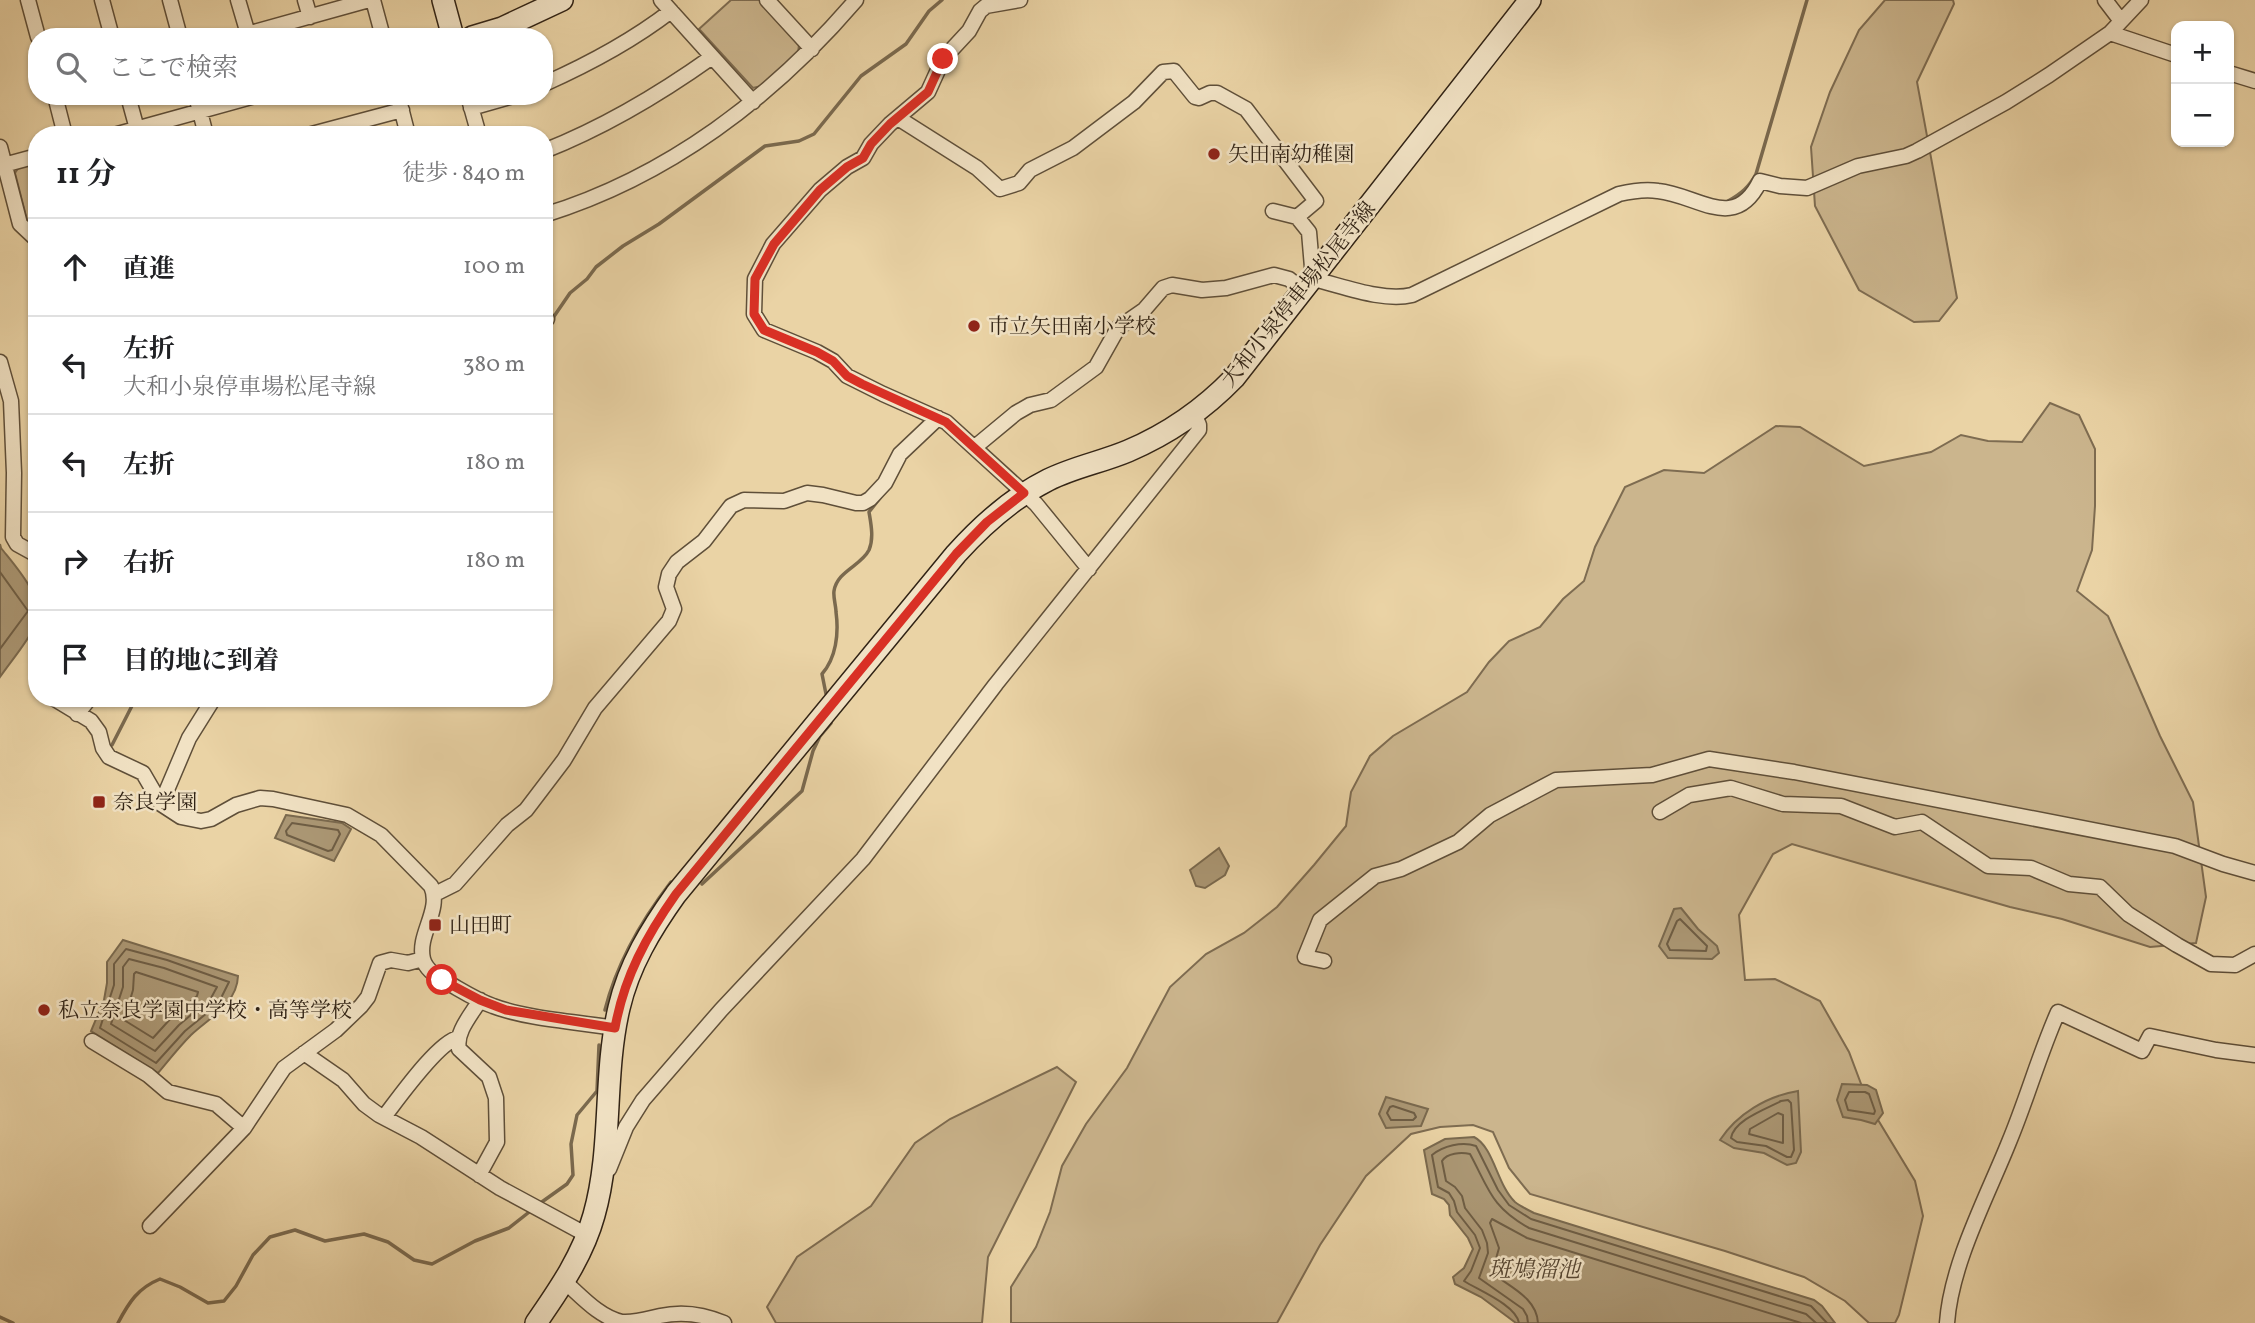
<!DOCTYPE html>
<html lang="ja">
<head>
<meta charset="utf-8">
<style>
  :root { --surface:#fff; --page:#f6f6f6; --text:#202124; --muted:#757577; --line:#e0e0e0 }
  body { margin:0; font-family:Vollkorn,"Noto Serif JP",serif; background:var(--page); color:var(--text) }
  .controls { position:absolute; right:21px; top:21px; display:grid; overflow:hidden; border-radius:14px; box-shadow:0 2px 5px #0004 }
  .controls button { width:63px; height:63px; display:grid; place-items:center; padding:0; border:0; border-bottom:2px solid var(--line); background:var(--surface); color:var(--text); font:35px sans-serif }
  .stop { position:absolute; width:21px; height:21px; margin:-16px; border:5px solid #d93025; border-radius:50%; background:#fff }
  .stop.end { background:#d93025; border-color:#fff; box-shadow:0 2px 7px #0008 }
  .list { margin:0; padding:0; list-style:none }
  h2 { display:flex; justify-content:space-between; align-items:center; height:91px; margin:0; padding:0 28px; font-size:30px }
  h2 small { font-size:23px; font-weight:400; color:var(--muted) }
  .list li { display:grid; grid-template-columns:46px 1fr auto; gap:21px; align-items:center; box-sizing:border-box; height:98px; padding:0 28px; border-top:2px solid var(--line) }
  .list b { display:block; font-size:26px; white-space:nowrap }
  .list p { margin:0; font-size:23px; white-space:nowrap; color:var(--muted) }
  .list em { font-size:23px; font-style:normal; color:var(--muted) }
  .icon { flex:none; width:38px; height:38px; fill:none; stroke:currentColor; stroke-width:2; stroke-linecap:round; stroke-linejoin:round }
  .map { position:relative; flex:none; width:2255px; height:1323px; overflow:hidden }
  .search { position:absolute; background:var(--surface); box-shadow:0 2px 5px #0004; left:28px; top:28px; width:525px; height:77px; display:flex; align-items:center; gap:18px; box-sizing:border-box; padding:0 24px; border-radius:28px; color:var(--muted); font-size:26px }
  .panel { position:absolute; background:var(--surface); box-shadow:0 2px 5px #0004; left:28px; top:126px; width:525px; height:581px; border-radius:28px }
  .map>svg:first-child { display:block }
  .green { fill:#cbb58d; stroke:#7e6c51; stroke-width:2 }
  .water { fill:#ab9774; stroke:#7a694e; stroke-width:2 }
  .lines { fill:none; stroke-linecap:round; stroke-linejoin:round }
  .shore { stroke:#6e5d44; stroke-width:2 }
  .stream { stroke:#7a694e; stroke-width:3.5 }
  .street-casing { stroke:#5f4f39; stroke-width:17 }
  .secondary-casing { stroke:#312315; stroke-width:24 }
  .street { stroke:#f1e2c4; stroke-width:14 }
  .secondary { stroke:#f1e2c4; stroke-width:21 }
  .route { stroke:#d93025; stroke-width:9 }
  .poi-dot { fill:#8f2418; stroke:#f1e2c4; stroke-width:2.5 }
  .labels { text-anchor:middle; stroke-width:5; stroke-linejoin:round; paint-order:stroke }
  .poi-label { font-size:21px; fill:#312315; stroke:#f1e2c4; text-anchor:start }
  .street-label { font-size:21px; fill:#312315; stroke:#f1e2c4 }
  .water-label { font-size:23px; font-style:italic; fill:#564632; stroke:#f1e2c4 }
</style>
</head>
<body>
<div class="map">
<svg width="2255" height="1323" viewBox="0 0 2255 1323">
  <rect width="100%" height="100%" fill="#ead3a5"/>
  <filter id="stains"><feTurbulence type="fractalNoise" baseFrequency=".00286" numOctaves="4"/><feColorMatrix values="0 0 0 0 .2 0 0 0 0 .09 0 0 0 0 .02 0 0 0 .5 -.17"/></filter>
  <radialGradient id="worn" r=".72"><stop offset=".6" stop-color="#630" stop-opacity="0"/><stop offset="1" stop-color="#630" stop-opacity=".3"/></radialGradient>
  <!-- green -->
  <path class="green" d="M731,0h29l39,44 -1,10 -37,32 -8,2 -54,-59z
    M1885,0h68l1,4 -37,78 40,216 -18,23 -25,1 -55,-32 -44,-84 -4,-59 19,-55 29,-62z
    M37,162v70l-10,-12 -12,-47 4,-6z
    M2050,403l29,12 16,34v57l-3,44 -15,41 31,25 52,120 33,66 13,95 -10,46 -46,4 -88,-28 -52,-12 -218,-63 -19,10 -34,61 6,65 30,-1 45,22 29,51 20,53 46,76 8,35 -24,99 -4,8h-26l-24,-22 -41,-24 -79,-26 -195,-57 -21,-26 -16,-36 -20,-7 -33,2 -29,7 -45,42 -46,69 -43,78h-266v-36l25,-40 14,-35 12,-46 24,-42 41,-56 43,-81 36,-33 38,-21 33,-26 37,-42 32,-39 5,-34 19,-36 23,-20 74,-44 22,-30 20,-21 31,-14 23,-28 21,-18 11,-34 30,-60 39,-17 40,3 72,-47 24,1 64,39 67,-14 30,-17 27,6 34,1z
    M1057,1067l19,15 -88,175 -6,66h-206l-9,-16 30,-50 74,-51 44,-63 35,-24z"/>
  <!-- water -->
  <path class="water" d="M0,544l1,4c15,19 47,53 34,78 -9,18 -24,35 -35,51z
    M286,815l56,8 9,6 -17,32 -59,-23z
    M1219,848l10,18 -4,9 -20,13 -9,-2 -6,-16z
    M1681,908l17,21 19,17 2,7 -7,6 -44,-1 -9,-12 15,-37z
    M123,940l115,36c-1,28 -29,42 -47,59 -12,12 -22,25 -33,38l-67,-42 13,-31 3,-17v-21z
    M1842,1084l25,1 9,5 7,23 -8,11 -14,-4 -18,-3 -6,-17z
    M1798,1091l3,61 -5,11 -9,2 -23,-12 -30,-5 -14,-8c17,-26 47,-44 78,-49z
    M1386,1097l42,12 -7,17 -35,2 -7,-14z
    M1474,1137c20,10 23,48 41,65 5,4 13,8 19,11l280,87 8,6 13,17h-319l-35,-26 -26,-13 -2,-7 11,-9 9,-19 -5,-11 -18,-23 -1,-10 -5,-6 -12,-5 -8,-44 21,-11z"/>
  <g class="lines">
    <!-- shore -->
    <path class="shore" d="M0,572l28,39 -28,38
      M292,823l46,7 2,4 -8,16 -4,1 -41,-16 -1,-4z
      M1680,919l27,27 -1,5 -36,-1 -3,-6 10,-23z
      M126,949l41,11 62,22 -11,22 -33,27 -29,32 -56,-35 14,-43v-21z
      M129,959l35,9 53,19 -6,11 -32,27 -24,26 -44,-27 12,-37v-20z
      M136,972l62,20 -1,4 -25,21 -19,21 -29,-18 9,-30 1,-16z
      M1849,1092h16l4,2 6,17 -1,3 -26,-4 -3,-10z
      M1788,1100l3,3 3,47 -3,7h-4l-21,-11 -29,-4 -6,-4c3,-18 35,-29 50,-37z
      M1393,1106l21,7 2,4 -3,3h-22l-4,-7 3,-6z
      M1778,1113l5,2v28l-34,-9 1,-5z
      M1519,1323c-3,-18 -41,-33 -55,-42l7,-10 9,-23 -5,-13 -18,-23 -3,-11 -5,-8 -11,-6 -6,-32c11,-9 30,-14 44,-9l22,44 11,15 22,14 280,87 16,17
      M1528,1323l-1,-7 -4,-7 -44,-31 9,-25 -1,-10 -5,-13 -17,-22 -3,-12 -7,-9 -9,-6 -4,-20c5,-8 19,-9 28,-7 19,35 21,53 59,74l277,86 10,9
      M1538,1323c-1,-25 -28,-36 -46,-50l7,-25 -9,-25 2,-4 35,19 274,85"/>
    <!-- stream -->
    <path class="stream" d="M1728,201c13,-7 21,-14 28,-27l51,-174
      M544,331l26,-38 17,-14 9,-12 27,-21 36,-22 106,-78 34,-5 15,-7 47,-58 45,-32 23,-33 13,-11
      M826,694l-4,-20c14,-16 17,-40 14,-62 0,-6 -3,-15 -2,-21 3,-20 27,-25 35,-41 5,-12 2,-26 0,-38l11,-14
      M112,745l24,-47
      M702,884l100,-93 11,-40 7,-15 11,-13
      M605,1010c12,-48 36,-89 66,-128
      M539,1204l28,-20 6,-9 -2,-31 6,-29 20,-24 2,-46
      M0,1317l13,6
      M118,1323c11,-21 20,-35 42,-44l20,8 28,16 16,-2 12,-15 17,-31 17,-18 25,-7 30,11 39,-7 24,8 26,18 18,4 43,-23 34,-13 24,-19"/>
    <defs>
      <path id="street" d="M28,0l10,37
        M102,0l10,37
        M170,0l10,37
        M238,0l10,34
        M305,0l5,17
        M373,0l10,37
        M661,0l92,102
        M767,0l45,49
        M1020,0l-34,6 -6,5 -11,20 -26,28 -15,33 -38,32 -19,20 -8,14 -16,9 -27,23 -47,54 -18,35 -1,35 10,16 53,22 16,9 14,15 36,18 63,28 90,82 53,65
        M2105,0l16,21
        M2110,33l66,22
        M236,37l133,-37
        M2229,73l26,8
        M544,84c45,-20 88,-43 127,-73
        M55,96l10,39
        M128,96l9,33
        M196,96l10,39
        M398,96l10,39
        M468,96l11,39
        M471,108l42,-12
        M898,118l79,50 23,21 19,-6 11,-13 43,-22 61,-46 29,-30 11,-1 21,26 4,1 11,-5h7l29,16 70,92 -19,16 -24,-6
        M114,135l141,-39
        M308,135l94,-25
        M0,147l20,77 17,16
        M544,151c61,-24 116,-57 168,-94
        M0,166l37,-10
        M544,215c124,-38 229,-118 312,-215
        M1297,217l12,15 4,47c30,7 70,23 99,16l207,-101c13,-3 26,-5 39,-3 40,4 77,42 102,-10l20,5 27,2 51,-22 48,-10 11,-5 89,-49 43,-27 61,-42 31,-33
        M544,317l3,2
        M0,362l11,39 3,72 -1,64 4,7 20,11
        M975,447l41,-34 14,-8 21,-5 45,-33 22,-39 26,-18 19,-22 9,-3 30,5 24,-2 48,-13 15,4 15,12
        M53,698l38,23 8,11 4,16 6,9 34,16 18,31 20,13 20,4 10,-2 25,-14 24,-7 13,1 74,16 34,20 50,51c11,24 -14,48 -8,73 3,12 17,20 27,25 14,8 28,17 43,22 34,13 86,16 122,22
        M77,714l13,-16
        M161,804l28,-66 25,-40
        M1660,812l29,-17 42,-7 52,16 58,2 54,21 27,-5 66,44 43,2 38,16 31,3 28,27 49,31 34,19 24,1 20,-11
        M435,894l20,-10 52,-59 19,-15 38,-50 31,-52 74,-87 5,-12 -8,-22 3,-13 8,-12 27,-21 27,-35 13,-6 40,1 23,-8 16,2 33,8h7l7,-4 15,-16 15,-29 38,-36
        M1324,961l-19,-4 15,-37 55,-44 26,-7 57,-27 32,-27 66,-35 96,-5 57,-16 85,13 381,74 48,18 32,9
        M92,1041l56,34 20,17 48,12 28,24
        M304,1053l39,27 21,24 15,11 42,22 79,51 87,47
        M384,1117c14,-18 54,-75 74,-79
        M609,1169l17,-42 17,-27 78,-90 142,-151 133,-175 203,-254v-5l-5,-12
        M479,1175l18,-33 -1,-44 -7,-21 -30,-28c-4,-17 13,-35 21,-49
        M150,1226l94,-98 40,-60 52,-38 25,-24 7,-9 12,-34 11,-3 17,3 15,-4
        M564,1281c17,15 35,36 58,41 13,1 25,-3 38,-6 22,-5 43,-2 64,7
        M1947,1323c4,-59 40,-126 62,-181 18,-43 30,-87 49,-130l84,39 8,-15 66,14 39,5"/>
      <path id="secondary" d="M443,0l10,37
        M472,37l30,-9 60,-28
        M536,1323c23,-33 47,-68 58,-108 19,-67 9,-139 25,-207 10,-43 32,-79 57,-114l280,-340c27,-30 56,-56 92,-74 26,-13 54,-18 80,-29 40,-17 76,-42 106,-73l296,-378"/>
    </defs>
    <!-- street casing -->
    <use href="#street" class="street-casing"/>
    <!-- secondary casing -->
    <use href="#secondary" class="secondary-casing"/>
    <!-- street -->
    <use href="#street" class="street"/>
    <!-- secondary -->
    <use href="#secondary" class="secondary"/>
  </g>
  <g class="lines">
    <!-- route -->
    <path class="route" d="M442,980l38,20 26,10 109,18c9,-51 32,-93 61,-134l280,-340 31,-32 37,-29 -78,-71 -84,-38 -15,-8 -14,-15 -16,-9 -53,-22 -10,-16 1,-35 19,-35 46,-54 27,-23 16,-9 8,-14 19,-20 38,-32 15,-33"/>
  </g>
  <!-- markers -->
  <g class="poi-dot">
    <circle cx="1214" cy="154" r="7"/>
    <circle cx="974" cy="326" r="7"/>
    <rect x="92" y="795" width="14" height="14" rx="3.5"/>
    <rect x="428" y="918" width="14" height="14" rx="3.5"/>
    <circle cx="44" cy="1010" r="7"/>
  </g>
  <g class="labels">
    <!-- poi labels -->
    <g class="poi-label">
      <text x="1228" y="161">矢田南幼稚園</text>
      <text x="988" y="333">市立矢田南小学校</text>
      <text x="113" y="809">奈良学園</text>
      <text x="449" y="932">山田町</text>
      <text x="58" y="1017">私立奈良学園中学校・高等学校</text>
    </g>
    <!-- street labels -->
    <g class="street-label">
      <text transform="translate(1298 294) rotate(-51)" y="7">大和小泉停車場松尾寺線</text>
    </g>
    <!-- water labels -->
    <g class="water-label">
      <text x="1534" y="1277">斑鳩溜池</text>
    </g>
  </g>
  <rect width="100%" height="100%" filter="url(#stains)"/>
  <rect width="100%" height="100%" fill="url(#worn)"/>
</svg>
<div class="controls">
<button>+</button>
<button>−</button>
</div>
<div class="stop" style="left:442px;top:980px"></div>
<div class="stop end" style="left:943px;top:59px"></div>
<div class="search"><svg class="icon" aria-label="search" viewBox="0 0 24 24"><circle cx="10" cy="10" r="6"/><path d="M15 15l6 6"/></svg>ここで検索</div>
<section class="panel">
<h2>11 分<small>徒歩 · 840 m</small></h2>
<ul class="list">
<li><svg class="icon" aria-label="ahead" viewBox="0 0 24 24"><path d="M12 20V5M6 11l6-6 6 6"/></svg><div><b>直進</b></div><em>100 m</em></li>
<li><svg class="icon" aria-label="left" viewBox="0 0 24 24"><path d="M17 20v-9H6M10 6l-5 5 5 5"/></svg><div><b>左折</b><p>大和小泉停車場松尾寺線</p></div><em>380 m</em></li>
<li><svg class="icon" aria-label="left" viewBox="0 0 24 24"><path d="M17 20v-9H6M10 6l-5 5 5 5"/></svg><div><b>左折</b></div><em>180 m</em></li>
<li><svg class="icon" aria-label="right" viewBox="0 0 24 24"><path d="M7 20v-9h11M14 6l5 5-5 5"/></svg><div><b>右折</b></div><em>180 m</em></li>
<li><svg class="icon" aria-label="arrive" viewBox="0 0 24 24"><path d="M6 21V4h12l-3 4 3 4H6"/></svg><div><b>目的地に到着</b></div></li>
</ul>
</section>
</div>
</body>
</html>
